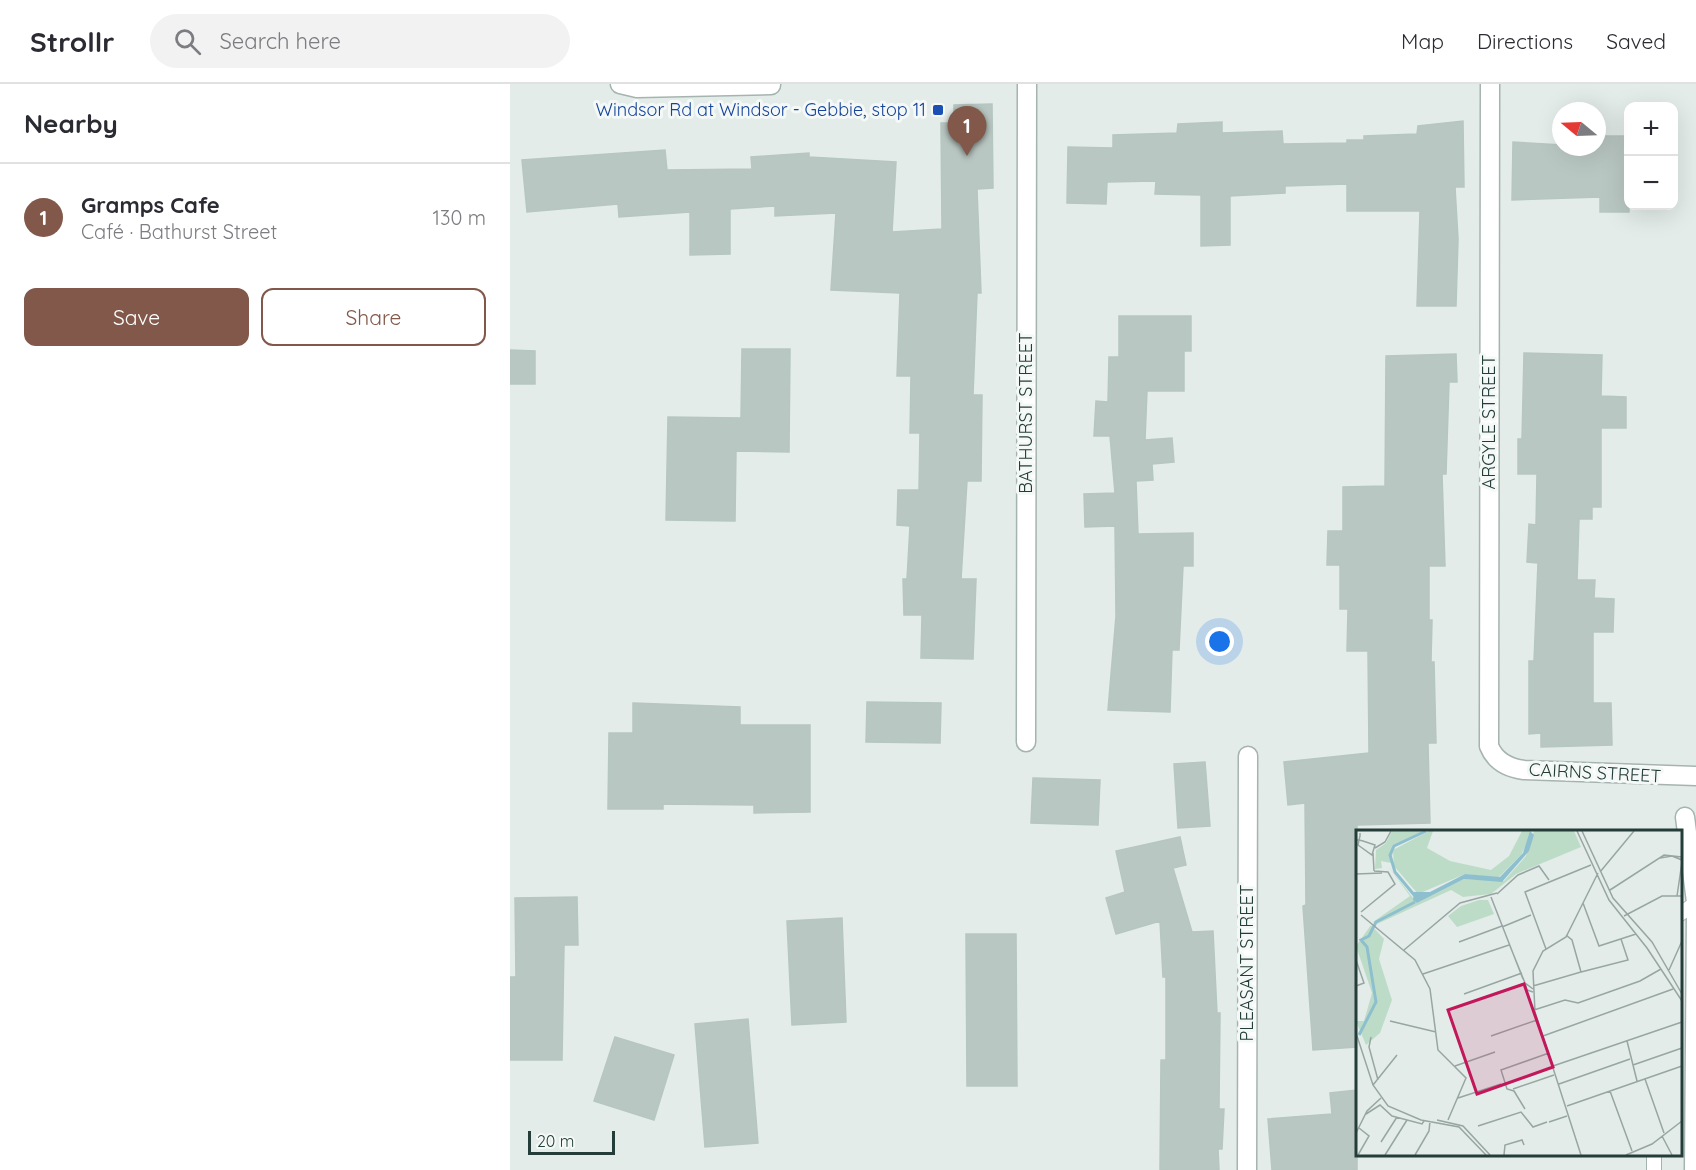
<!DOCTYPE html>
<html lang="en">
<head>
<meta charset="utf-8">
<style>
  :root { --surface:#fff; --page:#f2f2f3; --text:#2b2b33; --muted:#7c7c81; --line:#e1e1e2; --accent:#815849 }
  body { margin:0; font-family:Quicksand,sans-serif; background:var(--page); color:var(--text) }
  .controls { position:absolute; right:18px; top:18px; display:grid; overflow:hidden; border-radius:12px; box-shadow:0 6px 24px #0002 }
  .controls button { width:54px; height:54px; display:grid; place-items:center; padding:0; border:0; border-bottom:2px solid var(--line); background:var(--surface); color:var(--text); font:30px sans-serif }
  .compass { position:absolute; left:1042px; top:18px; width:54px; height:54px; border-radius:50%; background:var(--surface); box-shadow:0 6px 24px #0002; rotate:289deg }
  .scale { position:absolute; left:18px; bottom:15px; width:87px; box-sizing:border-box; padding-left:6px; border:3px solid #243d38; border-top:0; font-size:16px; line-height:21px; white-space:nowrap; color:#243d38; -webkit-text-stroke:4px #f4f9f7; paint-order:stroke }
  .you { position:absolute; left:710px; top:558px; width:21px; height:21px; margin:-15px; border:4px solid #fff; border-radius:50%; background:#1a73e8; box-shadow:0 0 0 9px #1a73e833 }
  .badge { display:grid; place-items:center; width:39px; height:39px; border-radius:50%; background:var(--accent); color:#fff; font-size:20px; font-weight:700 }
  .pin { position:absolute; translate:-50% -50px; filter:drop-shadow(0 2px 3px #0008) }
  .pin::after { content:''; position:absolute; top:32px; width:21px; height:18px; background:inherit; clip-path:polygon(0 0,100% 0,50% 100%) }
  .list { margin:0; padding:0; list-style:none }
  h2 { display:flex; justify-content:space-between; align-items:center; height:78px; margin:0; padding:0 24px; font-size:26px }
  h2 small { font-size:20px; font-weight:400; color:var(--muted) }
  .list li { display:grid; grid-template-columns:39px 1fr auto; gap:18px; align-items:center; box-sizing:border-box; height:108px; padding:0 24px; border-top:2px solid var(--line) }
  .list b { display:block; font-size:22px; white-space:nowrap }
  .list p { margin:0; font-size:20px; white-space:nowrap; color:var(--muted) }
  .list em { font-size:20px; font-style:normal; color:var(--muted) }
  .actions { display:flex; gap:12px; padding:18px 24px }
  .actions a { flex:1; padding:14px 0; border:2px solid var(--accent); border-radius:12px; text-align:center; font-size:21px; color:var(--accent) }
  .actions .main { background:var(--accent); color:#fff }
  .icon { flex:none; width:33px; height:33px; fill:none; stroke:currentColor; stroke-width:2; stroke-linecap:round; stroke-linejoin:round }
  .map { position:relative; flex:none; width:1186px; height:1086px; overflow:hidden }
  header { display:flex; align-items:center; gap:36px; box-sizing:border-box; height:84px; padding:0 30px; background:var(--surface); border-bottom:2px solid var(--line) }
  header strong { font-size:28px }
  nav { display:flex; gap:33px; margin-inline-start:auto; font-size:21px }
  .search { width:420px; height:54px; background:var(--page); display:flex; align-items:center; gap:15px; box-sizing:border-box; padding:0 21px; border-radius:33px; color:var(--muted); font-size:22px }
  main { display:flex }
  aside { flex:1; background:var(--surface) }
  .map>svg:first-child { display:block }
  .building { fill:#b9c7c2; stroke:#b6c6c0; stroke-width:1.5 }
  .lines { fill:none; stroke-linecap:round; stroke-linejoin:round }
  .lane-casing { stroke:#a6b4b0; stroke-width:16 }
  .street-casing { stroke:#a6b4b0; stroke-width:21 }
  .lane { stroke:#fff; stroke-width:14 }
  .street { stroke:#fff; stroke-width:18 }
  .transit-dot { fill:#1a4fb4; stroke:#f4f9f7; stroke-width:2 }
  .labels { text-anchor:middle; stroke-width:6; stroke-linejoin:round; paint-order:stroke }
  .transit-label { font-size:18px; fill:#164399; stroke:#f4f9f7; text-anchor:end }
  .street-label { font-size:18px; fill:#243d38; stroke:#f4f9f7 }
  .inset-river { fill:none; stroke:#8ebfce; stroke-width:3 }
  .inset-road { fill:none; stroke:#97a6a2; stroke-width:1.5 }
  .view { fill:#c2185b; fill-opacity:0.15; stroke:#c2185b; stroke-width:3 }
  .inset-edge { fill:none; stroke:#243d38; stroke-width:3 }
</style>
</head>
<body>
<header>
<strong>Strollr</strong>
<div class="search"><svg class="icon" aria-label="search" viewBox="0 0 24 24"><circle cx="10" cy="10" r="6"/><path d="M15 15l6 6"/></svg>Search here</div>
<nav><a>Map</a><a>Directions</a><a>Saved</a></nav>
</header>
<main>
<aside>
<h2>Nearby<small></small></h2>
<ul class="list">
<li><span class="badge">1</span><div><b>Gramps Cafe</b><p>Café · Bathurst Street</p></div><em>130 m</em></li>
</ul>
<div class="actions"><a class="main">Save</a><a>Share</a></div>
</aside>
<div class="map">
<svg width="1186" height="1086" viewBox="0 0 1186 1086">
  <rect width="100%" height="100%" fill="#e3ece9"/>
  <!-- building -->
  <path class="building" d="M482,20l1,84 -16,1 4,104h-4l-4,102h9l-1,86h-14l-6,98h15l-3,80 -52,-1 1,-43h-18l-1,-36h4l3,-53 -13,-1 1,-35h21l1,-57h-10l1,-57h-14l3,-83 -69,-3 5,-77 -61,3v-10l-45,3v45l-40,1v-43l-71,5 -1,-13 -91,8 -5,-52 143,-10 2,20 85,-1 -1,-12 58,-4v4l87,5 -4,70 50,-3 -1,-106h13v-18z
    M953,37l1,66h-9l3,52 -2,67h-39l3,-95h-73v-27l-62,2v7l-55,3v49l-29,1v-51l-46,-1 1,-13 -49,1 -1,22 -39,-1 1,-56 45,1v-13l64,-2 1,-9 44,-2v11l60,-2 1,13 64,-1v-3h17v-4l53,-2 1,-8z
    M1090,52h29v76h-29v-15l-88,3 1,-58 84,5z
    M609,232h72v35h-7v40h-37l-2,49 27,-2 2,24 -22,2 1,16 -17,1 2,53 55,-1v33h-10l-4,84h-7l-2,62 -62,-2 8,-94 -1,-90 -30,1 -1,-33 31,-1 -5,-57h-16l2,-35 12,1 1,-45h10z
    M232,265h48l-1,103 -53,-1 -1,70 -69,-1 2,-103 73,1z
    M0,266l25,1v33h-25z
    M1014,269l78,2 -1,41 25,1v31h-25v79h-9v12h-13l-2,61h18l-1,18 20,1 -1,33h-20v71h18l1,42 -71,2v-14l-12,1v-73h5l4,-98 -11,-1 2,-38 7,1 1,-51h-19v-35h4z
    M946,270l1,28h-8l-3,92h-4l3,92h-16v54h3l-1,42h3l2,81h-8l2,80 -73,2v222l-44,3 -10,-144 3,-1 -1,-102 -17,2 -4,-43 85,-9 -1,-102h-21l1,-42h-8v-44h-13l1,-34h15v-44l42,-1 1,-130z
    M357,618l74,1 -1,40 -74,-1z
    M123,619l107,4v18h70v87l-56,1v-8l-91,-1v5h-55l1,-76h24z
    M695,678l5,64 -32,2 -4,-64z
    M523,694l67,2 -2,45 -67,-2z
    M670,753l6,28 -13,3 19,64 21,-1 4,82h3l-1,96h5l-2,40h-4l1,21h-59l1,-110h5v-83h-3l-3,-56 -44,13 -10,-36 19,-6 -9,-41z
    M67,813l1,48h-14l-2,115h-52v-83h6l-1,-79z
    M332,834l4,104 -54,3 -5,-104z
    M456,850h50l1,152h-50z
    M238,935l10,124 -53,4 -10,-123z
    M105,953l59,18 -20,65 -60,-19z
    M847,1006v80h-85l-4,-51 64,-5 -2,-21z"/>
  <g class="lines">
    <defs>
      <path id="lane" d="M1170,830l16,-11
        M1144,1070v16"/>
      <path id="street" d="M110,0l17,4 134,-3
        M980,0l-1,662c6,15 19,22 35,24l172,6
        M516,658l1,-658
        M1175,733l11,85
        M737,1086l1,-414
        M1184,1086l2,-259"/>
    </defs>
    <!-- lane casing -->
    <use href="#lane" class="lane-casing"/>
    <!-- street casing -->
    <use href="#street" class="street-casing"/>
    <!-- lane -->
    <use href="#lane" class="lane"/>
    <!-- street -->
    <use href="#street" class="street"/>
  </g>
  <!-- markers -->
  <rect class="transit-dot" x="422" y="20" width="12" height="12" rx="3"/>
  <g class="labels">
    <!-- transit labels -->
    <g class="transit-label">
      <text x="416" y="32">Windsor Rd at Windsor - Gebbie, stop 11</text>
    </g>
    <!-- street labels -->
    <g class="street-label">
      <text transform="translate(516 329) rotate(-90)" y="6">BATHURST STREET</text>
      <text transform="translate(979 338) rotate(-90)" y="6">ARGYLE STREET</text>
      <text transform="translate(1085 689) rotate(3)" y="6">CAIRNS STREET</text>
      <text transform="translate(737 879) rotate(-90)" y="6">PLEASANT STREET</text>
    </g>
  </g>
  <!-- overview -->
  <g transform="translate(846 746)">
    <rect width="326" height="326" fill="#e3ece9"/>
    <path d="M36,1h34l-32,15 -3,17 -10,-2 1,7 -7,1 1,-19 10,-7zM73,1h4l-6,17 23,13 41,9 18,-14 13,-25h8v6l-9,18 -23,23 -33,-4 -47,20 -24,-28 -1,-16zM178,1h40l7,16 -65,27 -25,20 -28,3 -12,-7 -74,34 -4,-2 37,-26 -22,-30 29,37 47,-24 40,2 22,-25zM123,70h9l6,14 -37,13 -9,-11 13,-10zM15,95l13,14 -5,20 13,41 -12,33 -14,12 -10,-24h8l8,-28 -16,-47z" fill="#bddcc8"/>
    <path d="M174,1l4,4 -5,16 -27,31 -38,-3 -47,24 -4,-3 1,-8h16l35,-18 35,3 23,-24z" fill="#8ebfce"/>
    <path class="inset-river" d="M59,66l-20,-24 -5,-17 4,-9 32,-15M3,205l17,-33 -9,-55 -6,-7 8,-4 7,-14 39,-20"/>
    <path class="inset-road" d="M221,1l32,69 38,48 35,53M226,1l31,67 39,44 30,52M0,10h3l4,1 12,4 -3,10 -14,-10 1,-5 1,-4v-3M19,18l10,-6 6,-11M17,23l1,18M304,28l12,-2 10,4M244,42l34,-41M0,44l26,-1M254,60l54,-35 18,2M141,64l21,-19 21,-9 10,14M321,66l5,-34M135,67l32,82M227,73l16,43 37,-12M5,82l34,-28 -7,-12 -14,-1M5,85l54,45 15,29 8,61 28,28 -18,42M268,86l38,-20h20M146,97l29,-12M103,112l43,-16M154,116l15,37M190,119l-21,-57 66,-27M48,120l56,-47 37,-10M0,130l8,23 -8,3M313,140l13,-29M225,142l47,-12 -7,-21M67,144l86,-29M177,156l48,-14 -9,-32 -6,-5M177,159l-8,-6 2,7 6,2M108,164l58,-21M178,180l31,-10 13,3 62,-22 21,-12M34,191l46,11M0,203l17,52 15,21 33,14 38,7 27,28M135,206l46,-16M187,206l130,-47M15,207l-2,10 9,33M271,211l10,40M277,235l49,-17M99,236l40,-14M197,236l129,-44M289,249l19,54M203,254l71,-25M17,255l24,-30M157,259l41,-14M254,261l22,60M102,268l43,-14M211,276l115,-40M169,279l-11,-18 -7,-2 -6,-19 48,-17M10,284l14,-9 12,11 30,8 2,-3M81,290l26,6 27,29M193,292l18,-6M122,296l43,-14 12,15 14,-5M0,303l11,-22 14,-13M306,306l10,19M25,312l16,-25M2,325l11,-19 -10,-8M29,325l22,-35M59,325l14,-24 1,-10M148,325l1,-10 17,-5 2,5M225,325l-46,-143 -2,-41 10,-20 23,-14 32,-64M270,325l26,-11 30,-23"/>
    <path class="view" d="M168,154l29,83 -76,27 -29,-84z"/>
    <rect width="326" height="326" class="inset-edge"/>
  </g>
</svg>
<div class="controls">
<button>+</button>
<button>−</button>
</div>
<svg class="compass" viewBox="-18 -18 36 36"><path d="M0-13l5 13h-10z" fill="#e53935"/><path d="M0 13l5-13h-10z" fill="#7c7c81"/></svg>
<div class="scale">20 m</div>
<div class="you"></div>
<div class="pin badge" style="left:457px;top:72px">1</div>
</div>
</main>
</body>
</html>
